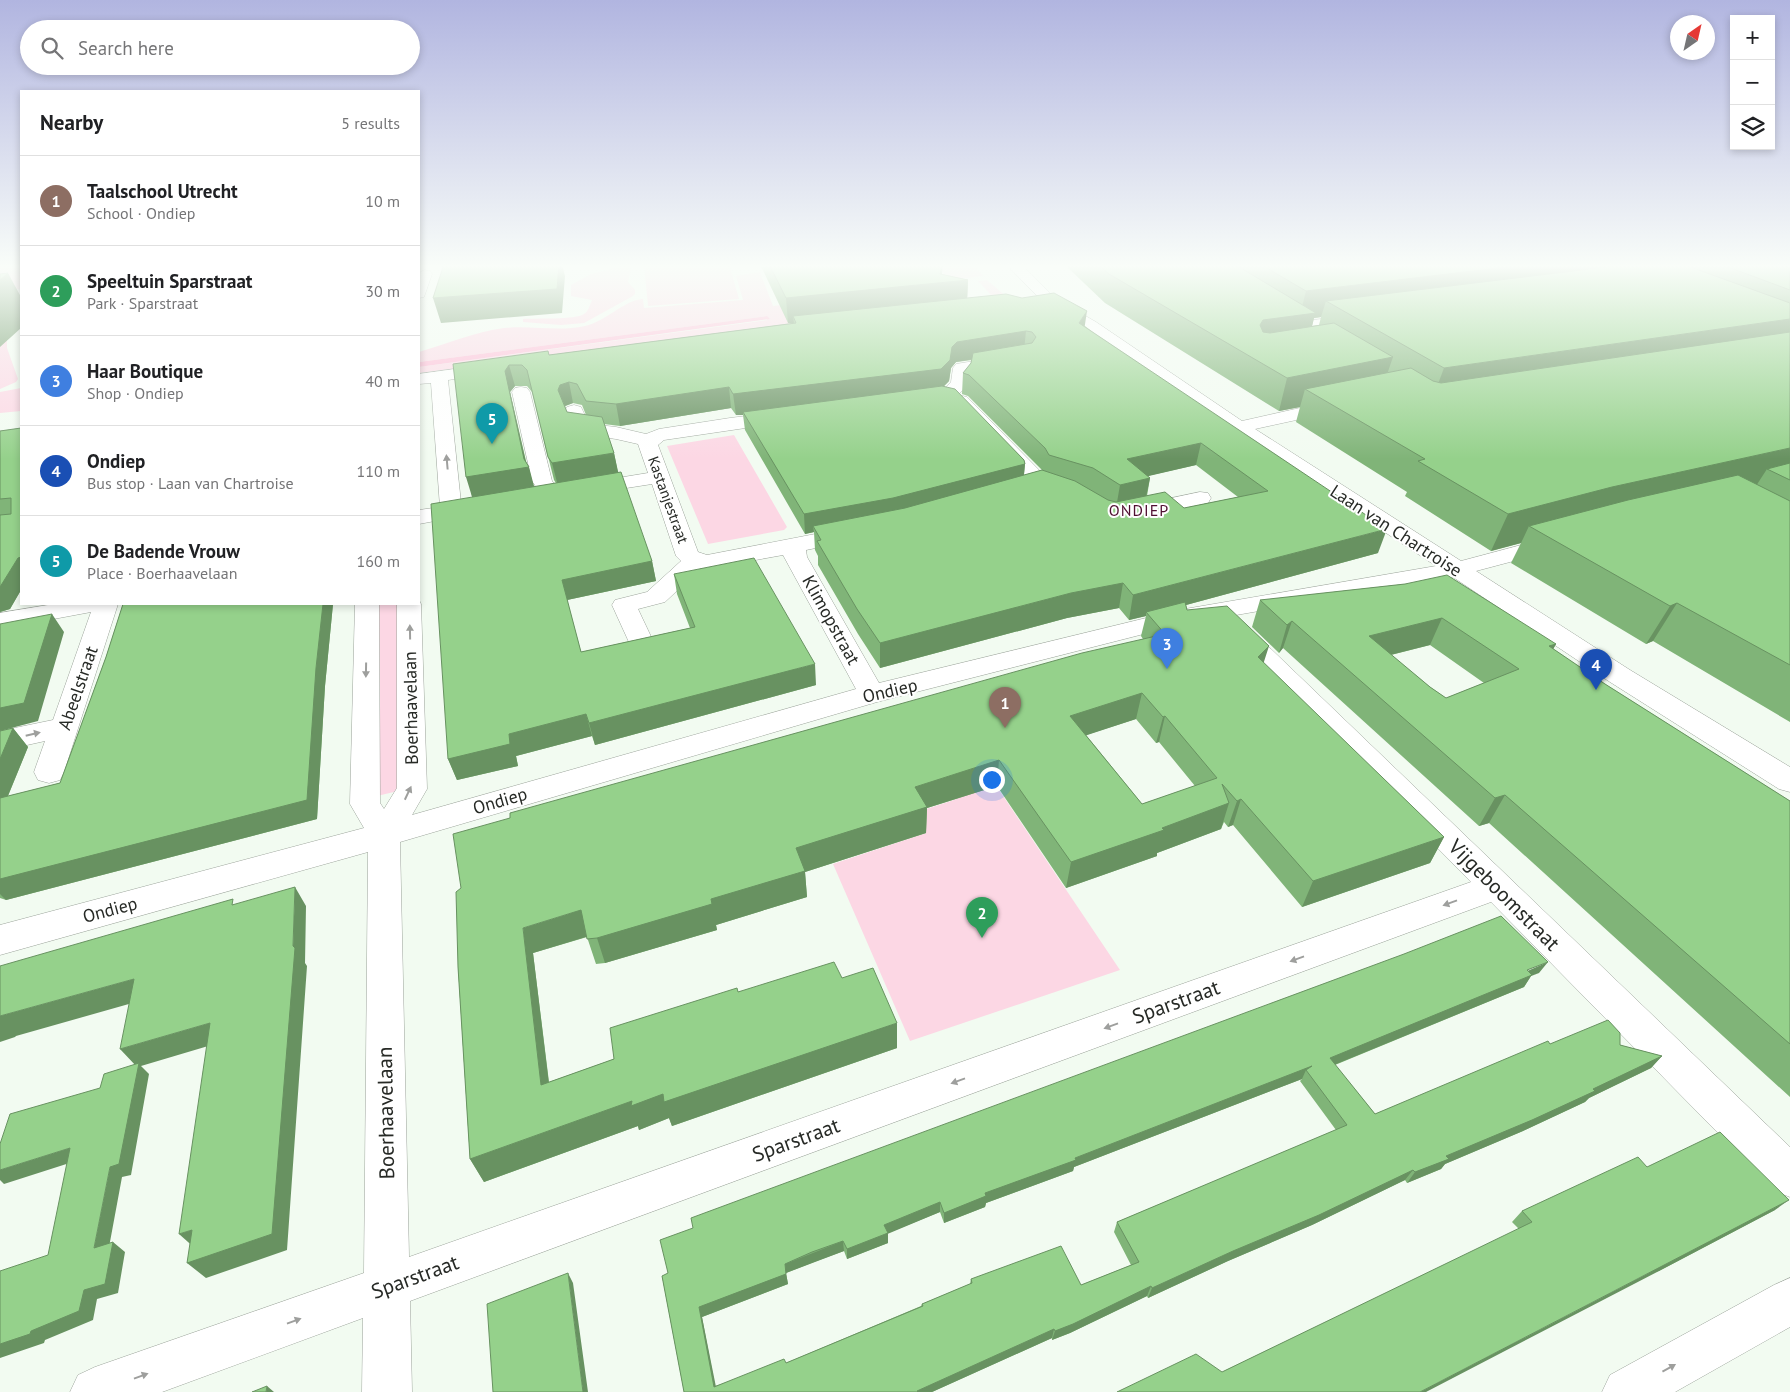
<!DOCTYPE html>
<html lang="en">
<head>
<meta charset="utf-8">
<style>
  :root { --surface:#fff; --page:#f2f2f2; --text:#202124; --muted:#757577; --line:#e0e0e0; --accent:#1a73e8 }
  body { margin:0; font-family:"PT Sans",sans-serif; background:var(--page); color:var(--text) }
  .controls { position:absolute; right:15px; top:15px; display:grid; overflow:hidden; border-radius:0px; box-shadow:0 2px 8px #0003 }
  .controls button { width:45px; height:45px; display:grid; place-items:center; padding:0; border:0; border-bottom:1px solid var(--line); background:var(--surface); color:var(--text); font:25px sans-serif }
  .compass { position:absolute; left:1670px; top:15px; width:45px; height:45px; border-radius:50%; background:var(--surface); box-shadow:0 2px 8px #0003; rotate:34deg }
  .you { position:absolute; left:991px; top:779px; width:18px; height:18px; margin:-12px; border:4px solid #fff; border-radius:50%; background:#1a73e8; box-shadow:0 0 0 8px #1a73e833 }
  .badge { display:grid; place-items:center; width:32px; height:32px; border-radius:50%; background:var(--accent); color:#fff; font-size:16px; font-weight:700 }
  .pin { position:absolute; translate:-50% -41px; filter:drop-shadow(0 1px 2px #0008) }
  .pin::after { content:''; position:absolute; top:26px; width:18px; height:15px; background:inherit; clip-path:polygon(0 0,100% 0,50% 100%) }
  .list { margin:0; padding:0; list-style:none }
  h2 { display:flex; justify-content:space-between; align-items:center; height:65px; margin:0; padding:0 20px; font-size:21px }
  h2 small { font-size:16px; font-weight:400; color:var(--muted) }
  .list li { display:grid; grid-template-columns:32px 1fr auto; gap:15px; align-items:center; box-sizing:border-box; height:90px; padding:0 20px; border-top:1px solid var(--line) }
  .list b { display:block; font-size:19px; white-space:nowrap }
  .list p { margin:0; font-size:16px; white-space:nowrap; color:var(--muted) }
  .list em { font-size:16px; font-style:normal; color:var(--muted) }
  .icon { flex:none; width:28px; height:28px; fill:none; stroke:currentColor; stroke-width:2; stroke-linecap:round; stroke-linejoin:round }
  .map { position:relative; flex:none; width:1790px; height:1392px; overflow:hidden }
  .search { position:absolute; background:var(--surface); box-shadow:0 2px 8px #0003; left:20px; top:20px; width:400px; height:55px; display:flex; align-items:center; gap:12px; box-sizing:border-box; padding:0 18px; border-radius:28px; color:var(--muted); font-size:19px }
  .panel { position:absolute; background:var(--surface); box-shadow:0 2px 8px #0003; left:20px; top:90px; width:400px; height:515px; border-radius:0px }
  .map>svg:first-child { display:block }
  .green { fill:#fcd7e4 }
  .water { fill:#ffb6d3 }
  .lines { fill:none; stroke-linecap:round; stroke-linejoin:round }
  .minor-casing { stroke:#9ca49b; stroke-width:1 }
  .minor { fill:#fff; fill-rule:evenodd }
  .wall { fill:#80b478; fill-rule:evenodd }
  .shaded-wall { fill:#689261 }
  .building { fill:#95d18b; stroke:#689261; fill-rule:evenodd }
  .oneway { fill:#9e9f9d }
  .labels { text-anchor:middle; stroke-width:4; stroke-linejoin:round; paint-order:stroke }
  .far-street-label { font-size:15px; fill:#272a26; stroke:#fff }
  .far-neighbourhood-label { font-size:16px; letter-spacing:1px; fill:#501031; stroke:#fff }
  .street-label { font-size:18px; fill:#272a26; stroke:#fff }
  .near-street-label { font-size:21px; fill:#272a26; stroke:#fff }
</style>
</head>
<body>
<div class="map">
<svg width="1790" height="1392" viewBox="0 0 1790 1392">
  <rect width="100%" height="100%" fill="#f2fbf1"/>
  <!-- green -->
  <path class="green" d="M0,264h21v25l-21,1z
    M618,264h14l-4,18 7,8v4l-2,2 -49,27 -23,2 -38,-3v-3c12,-1 53,1 61,-5 4,-2 6,-9 8,-14l-21,-4v-11l20,-11 27,-7z
    M644,264h85l10,35 -91,7z
    M935,264h37l11,12 -34,4z
    M760,272l13,34 131,-14 12,14 77,-9 -15,-16 9,-1 22,19 -227,27 -363,47v-6l348,-47v-4l-348,46v-10c27,-8 56,-20 85,-24 27,-3 54,4 81,-2 20,-4 39,-26 58,-27l1,9 99,-8 -7,-24z
    M7,340v8l11,31 -2,3 -16,7v-42z
    M21,388v23l-21,2v-21z
    M734,435l53,92 -3,3 -76,14 -41,-98z
    M378,604h22l2,186 -29,7z
    M993,781l127,189 -210,71 -77,-177 93,-31 -12,-20 40,-13z"/>
  <!-- water -->
  <path class="water" d="M767,316l3,3 -351,48v-5z"/>
  <g class="lines">
    <defs>
      <path id="minor" d="M1006,264h15l35,35 40,23 146,99 93,-21 7,2 2,4 -2,4 -87,19 206,132 90,-24 8,2 3,5 -3,5 -83,22 154,99 160,97v25l-11,-3 -169,-107 -157,-105 -274,48 -302,77 -477,140 9,415 1062,-375 -242,-246 -4,-5 4,-5 9,-3 9,3 543,521v50l-15,-6 -284,-289 -1081,399 2,91h-50l1,-74 -201,74h-92l8,-17 17,-8 269,-94 4,-421 -368,103v-30l364,-97 -14,-24 5,-200h24l1,199 4,6 13,-21v-184h22v-4l2,4 6,185 -15,26 444,-126 -73,-134 -77,14 -5,-1 -36,34 -27,7 17,36 -4,6 -9,2 -9,-2 -21,-46 3,-5 32,-8 34,-31 -5,-5 -24,-72 -64,10 -7,-2 -4,-4 4,-4 67,-11 -10,-29 -22,-5 -42,-6 -9,-22 2,-4 7,-2 7,2 8,17 27,3 30,7 13,-5 71,-11 211,-26 10,-10 2,-14 3,-4 49,-8 6,1 3,4 -3,4 -41,7 -1,11 -11,12 9,2 74,75 5,11 -7,9 -135,38 -98,20 1,7 72,126 300,-73 257,-44 -204,-135 -148,-103 -38,-23zM942,402l13,3 69,73 1,6 -132,35 -186,36 -9,-3 -40,-107 6,-5 136,-20z
        M425,270l5,1 2,3 -8,23 -5,1v-25z
        M1356,315l6,2 2,3 -2,3 -66,9 -6,-2 -2,-3 2,-3 6,-2z
        M491,364l6,1 3,4 -3,4 -49,7 13,123 8,-1 8,1 3,5 -3,5 -58,11v-14l21,-3 -9,-124 -12,1v-10z
        M521,387l6,1 3,4 22,89 10,13 -4,4 -7,2 -7,-2 -12,-17 -20,-89 3,-4z
        M1200,492l8,1 3,5 -3,5 -66,15 -8,-2 -3,-5 3,-5z
        M54,604h64l-54,168 -4,8 -11,3 -11,-3 -4,-8 11,-31 -45,10v-20l53,-11 38,-108 -91,17v-16z
        M1790,1278v49l-115,65h-73l8,-17 164,-90z"/>
    </defs>
    <!-- minor casing -->
    <use href="#minor" class="minor-casing"/>
    <!-- minor -->
    <use href="#minor" class="minor"/>
  </g>
  <!-- wall -->
  <path class="wall" d="M760,264h183l-1,10 26,6 -1,18 118,28 293,227 -192,52 1,5 76,53 181,174 -14,26 -128,44 -69,-82 -5,2 -4,-5 -3,7 -64,24v3l-91,32 -69,-102 -70,22 -1,25 -121,39 2,25 -91,28 1,5 -112,33 -9,1 -9,-27 -54,16 16,129 65,-23 124,-67 104,-14 55,70 -225,78 -3,-8 -30,12 -1,-4 -154,56 -14,-23 -12,-192 685,-328 -2,-3 5,-20 -17,4 -10,-12 -52,10 -187,50 -22,-34 -40,-69v-9l-3,-6 -1,-18 -9,2 -60,-104 -2,-15h-7l-5,-7 -111,18 -16,-2 10,29 4,20 34,88 4,20 -89,19 14,52 109,-24 -13,-34 -3,-20 142,111 -221,60 -3,-9 -76,20 2,10 -61,14 -9,-21 24,-262 -19,-133 96,-9 245,-32h-6zM972,360l-1,3 -8,10 -1,21 6,2 74,74 -18,5 1,-11 -81,-78 5,-5 2,-13 5,-6zM515,386h12l5,6 22,88 2,3 -22,4 -8,-26 -16,-69zM573,403l9,2 4,10 -19,-3 -2,-6zM1196,465l42,32 -54,11 -37,-12 3,-18 -3,-2zM1136,719l20,24 3,-1 36,44 -53,18 -56,-69z
    M1064,264h726v458l-137,-81 -7,3 -135,-81 10,-20 -30,8 -86,-55 2,-4 -111,-70 4,-15 -21,4 -174,-108zM1321,317l-2,8 -7,1 2,-8z
    M21,428v162l-11,19 -10,3v-181z
    M1405,584l151,60 -3,5 52,35 185,117v296l-301,-274 -10,3 -196,-178 -4,5 -27,-26 8,-27zM1430,645l54,38 -38,15 -16,-11 -39,-32z
    M123,604h210l-8,82 -8,133 -311,81 -6,-2v-167l13,-3 15,19 -20,49 52,-13 46,-126z
    M1539,973l-8,3 -7,11 -189,78 40,49 175,-70 70,1 42,11 -11,12 -62,30 -4,4 -62,29 -78,33 -4,5 -34,14 -2,-3 -93,45 -84,36 -80,37 -1,-2 -77,37 -18,7v-2l-120,54h-248l-22,-116zM1302,1079l-2,2 36,49 -219,92 -3,10 17,33 -50,20 -110,-6 -1,5 -48,20 -1,2 -135,57 -71,23 -13,-69 86,-33 -2,-11 28,-11 30,-11 3,8 41,-16v-10l52,-21 4,11 41,-16 1,-4 87,-32 1,-4z
    M1647,1167l128,43 -116,61 -437,101 297,-143 -7,-7 10,-11z"/>
  <!-- shaded-wall -->
  <path class="shaded-wall" d="M559,264h3l3,12 -3,37 -121,10 -8,-25z
    M942,264v19l26,-3 -1,25 -174,11 1,7h-6l-2,-25 154,-24z
    M1531,264h107l-312,37 -5,16 -7,1 -6,25 -52,8 4,-26 3,-5 37,-5 6,-24z
    M8,273l13,24v31l-21,19v-67z
    M1087,311l-3,20 -5,-8z
    M1790,319v28l-358,53 12,-32z
    M1026,331l-2,20 -68,11 -5,6 -2,13 -9,9 -197,22v3h-7l-3,-21 219,-47 5,-5z
    M1393,357l-11,32h-77l-5,18 -21,4 8,-33z
    M509,365l6,21 -5,6 17,75h2l6,23 -62,10 -7,-23 39,-106z
    M569,382l4,21 -8,3 -7,-16 2,-5z
    M729,387l2,21 -111,18 -4,-22z
    M1201,443l-5,22 -73,17 4,-23z
    M1790,448v30l-23,-9 -11,17 -227,40 -8,17 -30,8 17,-37 104,-27z
    M614,453l5,23 -61,10 -6,-23z
    M1025,464l-2,19 -130,34 -80,9 1,6 -9,2 -1,-20z
    M1150,478l-5,24 -29,6 4,-23z
    M1387,529l-9,24 -229,62 -3,-3v4l-17,4 4,-25z
    M21,557v33l-11,19 -10,3v-25l18,-29z
    M652,561l4,20 -89,19 -5,-20z
    M1123,583l-4,25 -52,10 -187,50v-25l191,-50z
    M1677,603l-24,38 -7,3 24,-38z
    M323,604h10l-8,82 -8,133 -311,81 -6,-6v-15l316,-211z
    M52,614l12,18 -26,89 -38,10v-23z
    M1442,618l-12,27 -72,18 11,-27z
    M1292,621l-9,27 -4,5 8,-28z
    M1556,644l-15,27 8,-25z
    M1269,646l-8,25 -3,-14z
    M815,664l1,21 -221,60 -6,-22z
    M1142,693l-6,26 -70,23 4,-26z
    M586,714l6,22 -76,20 2,10 -61,14 -9,-21 61,-25z
    M1165,716l-6,26 -3,1 7,-26z
    M13,728l15,19 -28,68v-56z
    M999,760l-2,26 -70,22 -1,25 -121,39 2,25 -91,28 1,5 -112,33 -8,-25 114,-39 85,-51 119,-61z
    M1505,795l-16,28 -10,3 16,-28z
    M1241,799l-8,26 -5,2 9,-26z
    M1229,803l-8,26 -64,24v3l-91,32 5,-26z
    M1444,837l-14,26 -128,44 11,-26z
    M295,887l11,19 -1,57 2,3 -20,284 -81,28 -19,-15 106,-317z
    M581,910l8,26 -56,17 19,156 -11,-24 -18,-157z
    M1548,962l-9,11 -8,3 -7,11 -200,82 6,-11z
    M134,979l16,19 -134,38 -1,1 -15,5v-26z
    M210,1023l15,18 -84,25 8,8 -18,101 -9,2 -15,81 -13,-10 16,-81 27,-100 -17,-18z
    M897,1023v25l-225,78 -3,-8 -30,12 -1,-4 -154,56 -14,-23 162,-58 31,-7z
    M1662,1056l-11,12 -62,30 -4,4 -62,29 -78,33 -4,5 -34,14 8,-11 31,-16z
    M1312,1066l-6,4 -4,9 -228,88 -1,4 -87,32 -1,4 -41,16v-10l41,-20z
    M70,1148l12,11 -78,25 -4,-4v-10z
    M1413,1170l-8,10 -93,45 -84,36 -80,37 4,-10 81,-37z
    M1789,1200l-14,10 -116,61 -233,121h-6z
    M940,1202v10l-55,23 -1,-10z
    M192,1230l5,20 -18,-16z
    M888,1233v10l-41,16v-10z
    M843,1241l1,10 -58,22 2,11 -86,33 15,75 -3,-5 -15,-80 86,-43z
    M113,1242l12,10 -7,41 -21,6 -4,21 -48,20 -1,3 -44,15v-14l31,-13 53,-41z
    M568,1273l5,10 15,109h-5z
    M1151,1286l-4,10 -77,37 -18,7 3,-9z
    M1054,1329l-2,9 -120,54h-15v-1z
    M267,1386l7,6h-8z"/>
  <!-- building -->
  <path class="building" d="M444,264h115l-2,25 -124,9z
    M769,264h173l-2,10 28,6 -182,18z
    M1098,264h136l82,49 -53,7 -3,5 3,7 7,1 64,-10 59,34 -106,21 -178,-104z
    M1260,264h271l-225,27z
    M1631,264h51l108,39v16l-346,49 -118,-67z
    M1720,264h70v26z
    M8,273l-8,7v-6z
    M1054,293l33,18 -8,12 308,206 -254,66 -10,-12 -52,10 -191,50 -23,-34 -40,-68 4,-1 -8,-14 92,-18 137,-38 33,11 33,19 8,2 49,-10 19,16 84,-17 -67,-48 -74,16 23,19 -30,7 -27,-17 -44,-13 -4,-7 -76,-73 -6,-2 8,-10 2,-10 59,-10 4,-6 -4,-5 -6,-1 -69,11 -5,5 -2,13 -9,9 -208,25 -4,-7 -113,17 -30,-3 -9,-17 -8,-2 -9,3 -2,5 9,22 35,5 12,36 -62,10 -4,-6 -21,-87 -5,-5h-13l-4,6 19,88 5,8 -63,10 -13,-113 95,-13 1,4 247,-32 -3,-7 213,-22 16,4z
    M1790,332v116l-178,39 -104,27 -90,-53 7,-2 -120,-70 106,-21 22,13 8,2z
    M942,386l13,3 69,71 1,4 -132,34 -89,16 -61,-102z
    M21,428v129l-3,1 -18,29v-72l11,-1v-16l-11,1v-68z
    M1790,463v17l-23,-11z
    M621,472l31,89 -90,19 19,72 114,-25 -21,-53 80,-16 61,106 -226,59 -3,-9 -77,20 1,10 -62,15 -17,-255z
    M1738,475l52,26v164l-113,-62 -7,3 -141,-80 99,-26z
    M1447,575l109,69 -7,2 56,38 185,117v243l-285,-249 -10,3 -203,-177 -5,4 -27,-25 145,-16zM1442,618l77,51 -73,29 -16,-11 -61,-51z
    M1185,602l2,8 40,-4 42,40 -11,11 186,180 -131,44 -72,-82 -4,2 -15,-17 7,19 -67,25 2,2 -93,32 -72,-102 -84,27 12,20 -131,41 9,23 -94,28 1,5 -115,34 -10,1 -6,-29 -58,18 18,157 73,-26 -4,-31 127,-40 1,4 96,-30 8,16 31,-10 24,55 -233,79 -1,-8 -32,12 1,-5 -162,58 -12,-192 -2,-75 5,-4 -8,-54 57,-16v-5l222,-62 350,-98 83,-19 -19,-22zM1142,693l21,24 2,-1 52,62 -75,26 -72,-88z
    M123,604h200l-7,64 -9,132 -307,79v-81l60,-15 46,-126z
    M52,614l-28,89 -24,5v-84z
    M13,728l-13,31v-28z
    M295,887l-2,59 2,2 -23,286 -85,29 5,-33 -13,4 31,-211 -90,26 14,-70 -134,37v-50l233,-67 -1,6z
    M1501,916l47,46 -21,8 5,5 -202,83 45,56 173,-73 2,3 58,-24 12,13v12l42,11 -69,33 2,2 -63,29 -86,36 3,3 -34,13 -2,-2 -94,45 -86,36 -81,37 -1,-2 -78,38 -18,7 -1,-2 -137,62 1,1h-234l-22,-116 6,-3 -8,-33 33,-12 -2,-10 713,-264zM1312,1066l-6,4 41,55 -230,97 22,40 -58,23 -20,-39 -90,33 1,4 -50,21 1,2 -137,57 -2,-4 -70,28 -15,-80 87,-33 -1,-10 27,-12 31,-11 4,8 41,-16 -4,-8 56,-23 4,11 42,-17 -1,-3 91,-33 -1,-2z
    M139,1063l-20,101 -9,3 -16,81 19,-6 -8,42 -21,6 -5,21 -48,20 -1,3 -30,10v-73l48,-16 22,-107 -70,22v-26l10,-30 90,-26 4,-14z
    M1720,1132l69,68 -369,192h-303l79,-38 26,18 310,-150 -10,-11 116,-54 9,10z
    M568,1273l15,119h-90l-6,-88z
    M267,1386l-1,6h-14z"/>
  <!-- one-way arrows -->
  <defs><path id="oneway-solid" d="M-6-.8H1V-3.2L6.5 0L1 3.2V.8H-6Z" transform="scale(1.25)"/></defs>
  <g class="oneway">
    <use href="#oneway-solid" transform="translate(447 462) rotate(-95)"/>
    <use href="#oneway-solid" transform="translate(410 632) rotate(-91)"/>
    <use href="#oneway-solid" transform="translate(366 670) rotate(91)"/>
    <use href="#oneway-solid" transform="translate(33 734) rotate(-13)"/>
    <use href="#oneway-solid" transform="translate(408 793) rotate(-65)"/>
    <use href="#oneway-solid" transform="translate(1450 903) rotate(160)"/>
    <use href="#oneway-solid" transform="translate(1297 959) rotate(160)"/>
    <use href="#oneway-solid" transform="translate(1111 1026) rotate(160)"/>
    <use href="#oneway-solid" transform="translate(958 1081) rotate(160)"/>
    <use href="#oneway-solid" transform="translate(294 1321) rotate(-20)"/>
    <use href="#oneway-solid" transform="translate(1669 1368) rotate(-29)"/>
    <use href="#oneway-solid" transform="translate(141 1376) rotate(-20)"/>
  </g>
  <!-- sky -->
  <linearGradient id="sky" x2="0" y2="1"><stop stop-color="#b1b5e0"/><stop offset="0.58" stop-color="#f9fdf9"/><stop offset="1" stop-color="#f9fdf9" stop-opacity="0"/></linearGradient>
  <rect width="1790" height="459" fill="url(#sky)"/>
  <g class="labels">
    <!-- far-street labels -->
    <g class="far-street-label">
      <text transform="translate(668 500) rotate(70)" y="5">Kastanjestraat</text>
    </g>
    <!-- far-neighbourhood labels -->
    <g class="far-neighbourhood-label">
      <text x="1139" y="516">ONDIEP</text>
    </g>
    <!-- street labels -->
    <g class="street-label">
      <text transform="translate(1396 531) rotate(33)" y="6">Laan van Chartroise</text>
      <text transform="translate(831 620) rotate(61)" y="6">Klimopstraat</text>
      <text transform="translate(78 688) rotate(-71)" y="6">Abeelstraat</text>
      <text transform="translate(890 691) rotate(-13)" y="6">Ondiep</text>
      <text transform="translate(411 708) rotate(-91)" y="6">Boerhaavelaan</text>
      <text transform="translate(500 801) rotate(-16)" y="6">Ondiep</text>
      <text transform="translate(110 910) rotate(-15)" y="6">Ondiep</text>
    </g>
    <!-- near-street labels -->
    <g class="near-street-label">
      <text transform="translate(1504 895) rotate(45)" y="7">Vijgeboomstraat</text>
      <text transform="translate(1176 1002) rotate(-20)" y="7">Sparstraat</text>
      <text transform="translate(386 1113) rotate(-91)" y="7">Boerhaavelaan</text>
      <text transform="translate(796 1140) rotate(-20)" y="7">Sparstraat</text>
      <text transform="translate(415 1277) rotate(-20)" y="7">Sparstraat</text>
    </g>
  </g>
</svg>
<div class="controls">
<button>+</button>
<button>−</button>
<button><svg class="icon" aria-label="layers" viewBox="0 0 24 24"><path d="M12 4l9 5-9 5-9-5zM3 14l9 5 9-5"/></svg></button>
</div>
<svg class="compass" viewBox="-18 -18 36 36"><path d="M0-13l5 13h-10z" fill="#e53935"/><path d="M0 13l5-13h-10z" fill="#757577"/></svg>
<div class="you"></div>
<div class="pin badge" style="left:1005px;top:728px;background:#8d6e63">1</div>
<div class="pin badge" style="left:982px;top:938px;background:#2e9e5b">2</div>
<div class="pin badge" style="left:1167px;top:669px;background:#3f7fe0">3</div>
<div class="pin badge" style="left:1596px;top:690px;background:#1a4fb4">4</div>
<div class="pin badge" style="left:492px;top:444px;background:#0f9aa8">5</div>
<div class="search"><svg class="icon" aria-label="search" viewBox="0 0 24 24"><circle cx="10" cy="10" r="6"/><path d="M15 15l6 6"/></svg>Search here</div>
<section class="panel">
<h2>Nearby<small>5 results</small></h2>
<ul class="list">
<li><span class="badge" style="background:#8d6e63">1</span><div><b>Taalschool Utrecht</b><p>School · Ondiep</p></div><em>10 m</em></li>
<li><span class="badge" style="background:#2e9e5b">2</span><div><b>Speeltuin Sparstraat</b><p>Park · Sparstraat</p></div><em>30 m</em></li>
<li><span class="badge" style="background:#3f7fe0">3</span><div><b>Haar Boutique</b><p>Shop · Ondiep</p></div><em>40 m</em></li>
<li><span class="badge" style="background:#1a4fb4">4</span><div><b>Ondiep</b><p>Bus stop · Laan van Chartroise</p></div><em>110 m</em></li>
<li><span class="badge" style="background:#0f9aa8">5</span><div><b>De Badende Vrouw</b><p>Place · Boerhaavelaan</p></div><em>160 m</em></li>
</ul>
</section>
</div>
</body>
</html>
